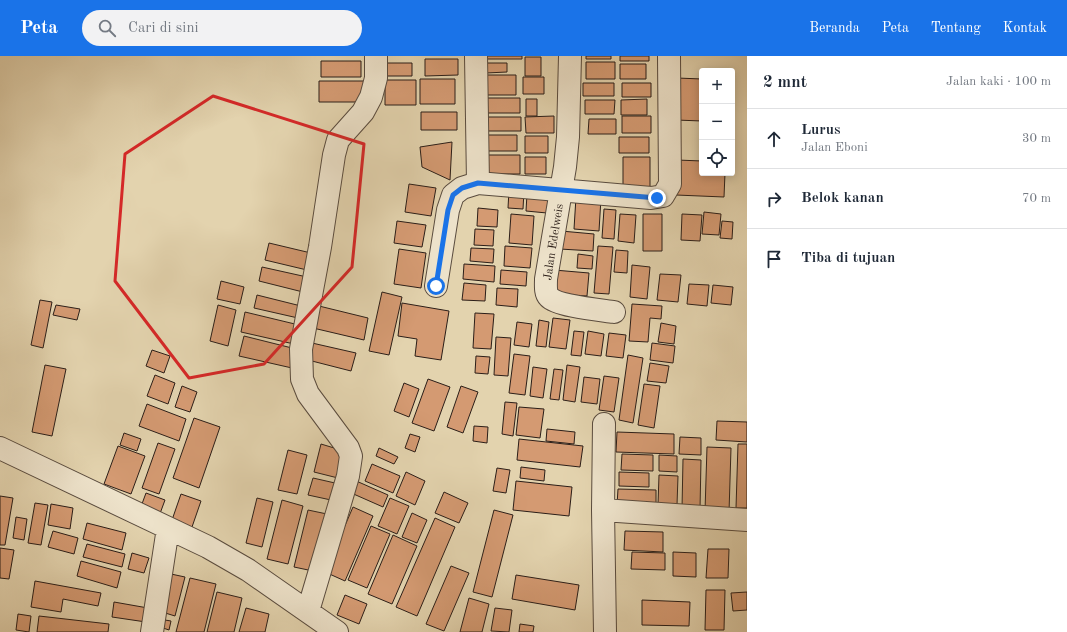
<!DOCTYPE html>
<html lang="id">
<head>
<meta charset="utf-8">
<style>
  :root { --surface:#fff; --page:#f2f2f3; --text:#1f2937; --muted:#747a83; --line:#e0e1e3; --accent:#1a73e8 }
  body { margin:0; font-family:"Old Standard TT",serif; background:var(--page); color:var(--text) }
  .controls { position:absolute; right:12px; top:12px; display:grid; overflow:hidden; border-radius:4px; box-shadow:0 2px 10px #0003 }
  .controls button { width:36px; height:36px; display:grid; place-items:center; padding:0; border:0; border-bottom:1px solid var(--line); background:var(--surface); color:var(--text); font:20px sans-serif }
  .stop { position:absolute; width:12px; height:12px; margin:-9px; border:3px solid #1a73e8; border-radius:50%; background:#fff }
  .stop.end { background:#1a73e8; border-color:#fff; box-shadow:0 1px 4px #0008 }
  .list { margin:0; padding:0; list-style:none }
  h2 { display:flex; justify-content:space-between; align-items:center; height:52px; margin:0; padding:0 16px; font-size:17px }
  h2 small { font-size:13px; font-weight:400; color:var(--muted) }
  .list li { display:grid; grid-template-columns:26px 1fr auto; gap:12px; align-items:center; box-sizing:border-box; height:60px; padding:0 16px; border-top:1px solid var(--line) }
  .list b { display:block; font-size:15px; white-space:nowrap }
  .list p { margin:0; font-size:13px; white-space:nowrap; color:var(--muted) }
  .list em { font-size:13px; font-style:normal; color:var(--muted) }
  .icon { flex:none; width:22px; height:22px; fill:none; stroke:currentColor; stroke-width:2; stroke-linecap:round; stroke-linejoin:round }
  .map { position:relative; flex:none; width:747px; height:576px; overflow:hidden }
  header { display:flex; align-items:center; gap:24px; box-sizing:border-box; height:56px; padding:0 20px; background:var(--accent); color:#fff }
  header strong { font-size:19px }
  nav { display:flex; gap:22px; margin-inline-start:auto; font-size:14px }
  .search { width:280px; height:36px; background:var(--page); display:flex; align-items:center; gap:10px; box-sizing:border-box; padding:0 14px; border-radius:22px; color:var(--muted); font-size:15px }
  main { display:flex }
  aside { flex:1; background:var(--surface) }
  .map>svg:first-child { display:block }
  .building { fill:#d49a72; stroke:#2b1e18 }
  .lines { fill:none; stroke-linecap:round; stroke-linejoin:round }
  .minor-casing { stroke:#594b3e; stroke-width:24 }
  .minor { stroke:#ede2ca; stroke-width:22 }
  .route { stroke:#1a73e8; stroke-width:5 }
  .marked { fill:none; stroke:#d62828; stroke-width:3; stroke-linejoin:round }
  .labels { text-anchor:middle; stroke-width:4; stroke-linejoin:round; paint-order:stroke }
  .street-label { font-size:12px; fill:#2b1e18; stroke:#ede2ca }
</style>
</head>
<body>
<header>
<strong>Peta</strong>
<div class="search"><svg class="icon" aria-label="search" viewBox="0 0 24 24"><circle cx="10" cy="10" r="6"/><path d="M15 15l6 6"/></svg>Cari di sini</div>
<nav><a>Beranda</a><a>Peta</a><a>Tentang</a><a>Kontak</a></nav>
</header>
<main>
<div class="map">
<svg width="747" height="576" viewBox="0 0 747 576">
  <rect width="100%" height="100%" fill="#e3d3ae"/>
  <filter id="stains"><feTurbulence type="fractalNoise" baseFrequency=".005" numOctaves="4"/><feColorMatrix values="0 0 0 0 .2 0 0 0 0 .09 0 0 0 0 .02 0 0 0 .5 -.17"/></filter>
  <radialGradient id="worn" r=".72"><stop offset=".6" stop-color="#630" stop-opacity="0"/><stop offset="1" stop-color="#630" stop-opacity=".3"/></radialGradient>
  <!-- building -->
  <path class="building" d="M484,0h38v3h-38z
    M586,0h25v3h-25z
    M620,0h29v5h-29z
    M525,1h16v19h-16z
    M425,3h33v16l-33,1z
    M321,5h40v16h-40z
    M586,6h29v17h-29z
    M387,7h25v13h-25z
    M486,7h21v9l-21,1z
    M620,8h26v15h-26z
    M483,19h33v20h-33z
    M523,21h21v17h-21z
    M677,22l25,1v42l-26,-1z
    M420,23h35v25h-35z
    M385,24h31v25h-31z
    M319,25h45v21h-45z
    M583,27h31v13h-31z
    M622,27h29v14h-29z
    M486,42h34v15h-35z
    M526,43h11v17h-11z
    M647,43v16h-26v-15z
    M585,44h30l-1,14h-29z
    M421,56h36v18h-36z
    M554,60v17h-28l-1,-16z
    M622,60h29v17h-29z
    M485,61h36v14h-36z
    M589,63h27v15h-28z
    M487,79h30v16h-30z
    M525,80h23v17h-23z
    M619,81h30v16h-30z
    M452,86l-2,38 -28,-13 -2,-20z
    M486,99h34v19h-34z
    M525,101h21v17h-21z
    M623,101h27v32h-27z
    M677,104l25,1v12h23l-1,24 -48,-2z
    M409,128l27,4 -5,28 -26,-4z
    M509,134l15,1 -1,18 -15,-1z
    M527,138l21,2 -1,17 -21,-2z
    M576,141l25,1 -2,33 -25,-2z
    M478,152l20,2 -1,17 -20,-1z
    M604,153l12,1 -2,29 -12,-1z
    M704,156l17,2 -2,21 -17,-1z
    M511,158l23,2 -2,29 -23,-2z
    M620,158l16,1 -2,28 -16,-2z
    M643,158h19v37h-19z
    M682,158l20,1 -2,26 -19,-1z
    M397,165l29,4 -4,22 -28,-4z
    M722,165l11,1 -1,17 -12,-1z
    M475,173l19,1 -1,16 -19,-1z
    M561,175l33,3 -1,17 -33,-2z
    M269,187l42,10 -4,17 -42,-10z
    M505,190l27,2 -2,20 -26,-2z
    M598,190l15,1 -4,47 -15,-1z
    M471,192l23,1 -1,14 -23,-2z
    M399,193l27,4 -5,35 -27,-4z
    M616,194l12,1 -1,22 -13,-1z
    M578,198l15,2 -1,13 -15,-1z
    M464,208l31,2 -1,16 -31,-3z
    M632,209l18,2 -3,32 -17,-2z
    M262,211l45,10 -4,15 -44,-11z
    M501,214l26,2 -1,14 -26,-2z
    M554,214l35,3 -2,23 -34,-2z
    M660,218l21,1 -3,27 -21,-2z
    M221,225l23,6 -4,17 -23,-5z
    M464,227l22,2 -1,16 -23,-1z
    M689,228l20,1 -2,21 -20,-2z
    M713,229l20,2 -2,18 -20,-2z
    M497,232l21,1 -1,18 -21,-2z
    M382,236l20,5 -13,58 -20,-4z
    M257,239l44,11 -3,12 -44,-10z
    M40,244l12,2 -9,46 -12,-3z
    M402,247l47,8 -8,49 -26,-4 2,-17 -19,-3z
    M632,248l30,2 -1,13 -11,-1 -2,24 -19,-1z
    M56,249l24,4 -3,11 -24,-5z
    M218,249l18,5 -8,36 -18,-5z
    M319,250l49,12 -4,22 -51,-12z
    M245,256l54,13 -5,19 -53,-12z
    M475,257l19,1 -3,35 -18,-1z
    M553,262l17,2 -4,29 -17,-2z
    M539,264l10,2 -3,25 -10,-1z
    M517,266l15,2 -3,23 -15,-2z
    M661,267l15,3 -2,18 -16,-2z
    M574,275l10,1 -3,24 -10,-1z
    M588,275l16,3 -3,22 -16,-2z
    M609,277l17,2 -3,23 -17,-2z
    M244,280l52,13 -4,19 -53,-12z
    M496,281l15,1 -3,38 -14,-1z
    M312,287l44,10 -5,18 -43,-11z
    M652,287l23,3 -2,17 -23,-3z
    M152,294l18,6 -6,17 -18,-7z
    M514,298l16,2 -5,39 -16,-2z
    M628,299l15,3 -10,65 -14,-3z
    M476,300l14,1 -2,17 -13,-1z
    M650,307l19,3 -3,17 -19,-2z
    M45,309l21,4 -14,67 -20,-4z
    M567,309l13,2 -5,35 -12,-2z
    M533,311l14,2 -4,29 -13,-2z
    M554,313l9,1 -4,30 -9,-1z
    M155,319l20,8 -7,21 -21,-8z
    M604,320l15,2 -5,34 -15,-2z
    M584,321l16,2 -3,25 -16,-2z
    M428,323l22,8 -16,44 -22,-8z
    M404,327l15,6 -10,28 -15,-6z
    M644,328l16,2 -6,42 -16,-3z
    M182,330l15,6 -7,20 -15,-5z
    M461,330l17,6 -15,41 -16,-6z
    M505,346l12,1 -4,33 -11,-2z
    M147,348l39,15 -7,22 -40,-15z
    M519,351l25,2 -4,29 -24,-3z
    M194,362l26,9 -21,61 -26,-10z
    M717,365l30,1v20l-31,-2z
    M474,370l14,1 -1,16 -14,-2z
    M547,373l28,3 -1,12 -28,-3z
    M617,376l57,2v20l-58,-2z
    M124,377l17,6 -4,12 -17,-6z
    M410,378l10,3 -5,15 -10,-4z
    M680,381l21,1v17l-22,-1z
    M519,383l64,7 -3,21 -63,-7z
    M158,387l17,6 -16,45 -17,-6z
    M321,388l23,7 -6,27 -24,-6z
    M738,388h9v64h-11z
    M118,390l27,10 -14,38 -27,-10z
    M707,391l24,1 -2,65 -24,-1z
    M379,392l19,9 -4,7 -18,-8z
    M288,394l19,5 -10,39 -19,-4z
    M622,398l31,1v16l-32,-1z
    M659,399l18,1v16l-18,-1z
    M683,403l18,1 -1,49h-18z
    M372,408l28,12 -7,17 -28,-12z
    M521,411l24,3 -1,11 -24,-3z
    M497,412l13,2 -4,23 -13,-2z
    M406,416l19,9 -10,24 -19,-9z
    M619,416l30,1v14l-30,-1z
    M659,419l19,1 -1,29h-19z
    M313,422l22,5 -4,17 -23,-5z
    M354,424l34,15 -5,12 -34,-15z
    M516,425l56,6 -3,29 -56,-6z
    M618,433l38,1v16l-39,-1z
    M444,436l24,11 -9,20 -24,-10z
    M146,437l19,7 -7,19 -19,-7z
    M181,438l20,7 -9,26 -20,-7z
    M0,440l13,2 -8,47h-5z
    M257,442l16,4 -11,45 -16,-4z
    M390,442l19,8 -12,28 -19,-8z
    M282,444l21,6 -15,58 -21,-5z
    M35,447l13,2 -7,40 -13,-2z
    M51,448l22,4 -3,21 -22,-4z
    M353,451l20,9 -28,65 -20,-9z
    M308,454l19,4 -14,57 -19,-4z
    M494,454l19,5 -21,82 -19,-5z
    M412,457l15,7 -10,23 -15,-6z
    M16,461l11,2 -3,21 -11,-2z
    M435,462l20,9 -38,89 -21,-9z
    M87,467l39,10 -4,17 -39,-11z
    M371,470l19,8 -23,54 -19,-8z
    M53,475l25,7 -4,16 -26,-7z
    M625,475l38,1v20l-39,-2z
    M393,479l24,11 -25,58 -24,-10z
    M87,488l38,10 -3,13 -39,-10z
    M0,492l14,2 -5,29 -9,-1z
    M708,493h21l-1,29h-22z
    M632,496l33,1v17l-34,-1z
    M673,496l23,1v24l-23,-1z
    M132,497l17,5 -5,15 -16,-4z
    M81,505l40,11 -4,16 -40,-12z
    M451,510l18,7 -25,58 -18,-7z
    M171,518l14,3 -10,39 -13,-4z
    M516,519l63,10 -4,25 -63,-11z
    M190,522l26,6 -12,48h-28z
    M35,525l66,12 -3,13 -35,-7 -2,13 -30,-5z
    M706,534h19l-1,40h-19z
    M217,536l25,6 -8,34h-27z
    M747,536v18l-14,1 -2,-18z
    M345,539l22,9 -8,20 -22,-9z
    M469,542l20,6 -7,28h-22z
    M642,544l48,2 -1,24 -47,-1z
    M114,546l34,6 -2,14 -34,-5z
    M246,552l23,6 -4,18h-26z
    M495,552l17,2 -3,22 -18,-1z
    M18,558l13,2 -2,16 -13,-2z
    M39,560l70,8 -1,8h-71z
    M165,564l6,1 -2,9 -6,-2z
    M520,568l14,2 -1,6h-14z"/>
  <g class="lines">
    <defs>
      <path id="minor" d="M476,0l2,127
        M570,0l-2,81 -3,30 -19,112c0,6 -1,14 3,18 8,9 52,13 65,15
        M436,230l12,-76 5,-15 9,-7 16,-5 173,15 12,-2 7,-12 -1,-128
        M604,368l-1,86 2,122
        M0,392l208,99 40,23 89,62
        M603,454l144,10
        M308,555l40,-135 3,-20 -3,-8 -40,-54 -6,-15 -1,-30 19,-102 14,-92 4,-15 25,-28 8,-15 5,-19v-22
        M152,576l16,-104"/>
    </defs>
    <!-- minor casing -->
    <use href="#minor" class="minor-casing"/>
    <!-- minor -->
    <use href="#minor" class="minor"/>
  </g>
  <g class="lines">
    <!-- route -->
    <path class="route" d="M436,230l12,-76 5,-15 9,-7 16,-5 179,15"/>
  </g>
  <!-- marked area -->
  <path class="marked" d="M213,40l151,48 -12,123 -88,97 -75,14 -74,-97 10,-127z"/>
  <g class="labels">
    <!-- street labels -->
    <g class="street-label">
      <text transform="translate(553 186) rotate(-81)" y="4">Jalan Edelweis</text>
    </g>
  </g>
  <rect width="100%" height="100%" filter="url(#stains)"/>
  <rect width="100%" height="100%" fill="url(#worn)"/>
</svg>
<div class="controls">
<button>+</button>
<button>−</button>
<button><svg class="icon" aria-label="locate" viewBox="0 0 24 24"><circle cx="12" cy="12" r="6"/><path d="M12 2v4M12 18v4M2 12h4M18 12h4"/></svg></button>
</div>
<div class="stop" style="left:436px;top:230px"></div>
<div class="stop end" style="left:657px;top:142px"></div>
</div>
<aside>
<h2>2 mnt<small>Jalan kaki · 100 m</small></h2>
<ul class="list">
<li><svg class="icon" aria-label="ahead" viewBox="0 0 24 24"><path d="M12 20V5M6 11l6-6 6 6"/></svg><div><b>Lurus</b><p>Jalan Eboni</p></div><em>30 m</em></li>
<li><svg class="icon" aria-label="right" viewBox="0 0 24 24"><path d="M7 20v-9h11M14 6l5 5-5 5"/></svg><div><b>Belok kanan</b></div><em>70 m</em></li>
<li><svg class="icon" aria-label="arrive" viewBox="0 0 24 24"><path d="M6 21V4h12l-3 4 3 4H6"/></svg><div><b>Tiba di tujuan</b></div></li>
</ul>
</aside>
</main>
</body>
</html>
